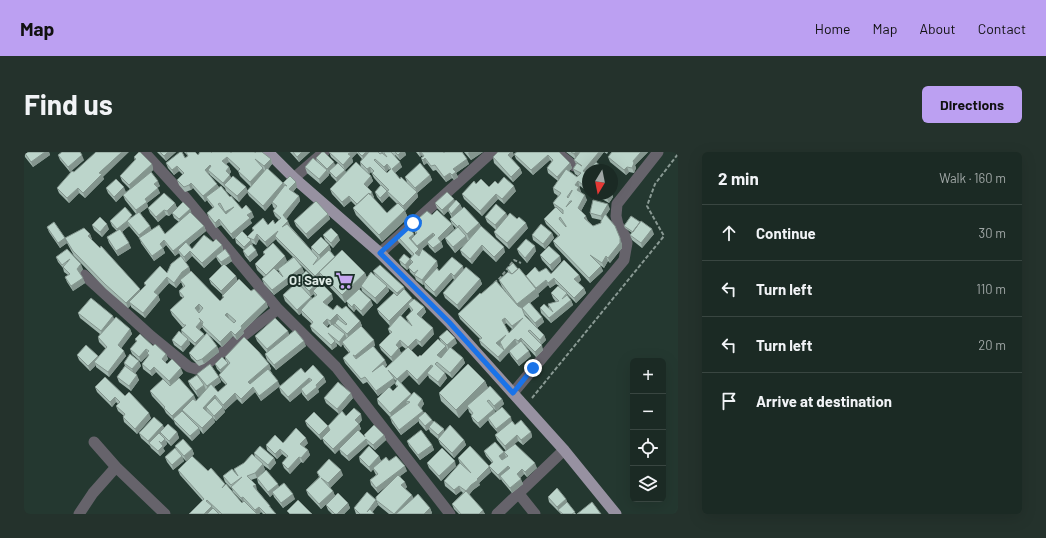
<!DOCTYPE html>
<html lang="en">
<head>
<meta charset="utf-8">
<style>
  :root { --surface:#1b2a24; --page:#24322c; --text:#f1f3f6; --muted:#a0a7a6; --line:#394641; --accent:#bca0f2 }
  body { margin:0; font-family:Barlow,sans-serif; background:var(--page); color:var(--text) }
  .controls { position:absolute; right:12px; bottom:12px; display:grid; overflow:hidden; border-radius:6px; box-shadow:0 4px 16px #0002 }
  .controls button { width:36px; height:36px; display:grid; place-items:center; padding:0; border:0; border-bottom:1px solid var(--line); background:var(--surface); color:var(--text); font:20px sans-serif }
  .compass { position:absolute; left:558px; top:12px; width:36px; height:36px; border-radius:50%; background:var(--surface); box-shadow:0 4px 16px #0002; rotate:190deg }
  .stop { position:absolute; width:12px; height:12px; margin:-9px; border:3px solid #1a73e8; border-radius:50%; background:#fff }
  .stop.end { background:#1a73e8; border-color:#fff; box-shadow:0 1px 4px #0008 }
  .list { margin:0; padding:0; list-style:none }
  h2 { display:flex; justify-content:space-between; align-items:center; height:52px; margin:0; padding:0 16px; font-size:17px }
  h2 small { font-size:13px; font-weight:400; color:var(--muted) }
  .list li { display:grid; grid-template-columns:26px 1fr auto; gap:12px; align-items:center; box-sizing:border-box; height:56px; padding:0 16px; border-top:1px solid var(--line) }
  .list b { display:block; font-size:15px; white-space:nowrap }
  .list em { font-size:13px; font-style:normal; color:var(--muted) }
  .icon { flex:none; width:22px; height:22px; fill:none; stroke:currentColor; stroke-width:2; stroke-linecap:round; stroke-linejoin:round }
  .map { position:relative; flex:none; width:654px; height:362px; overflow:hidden; border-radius:6px }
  header { display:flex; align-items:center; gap:24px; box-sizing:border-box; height:56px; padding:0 20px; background:var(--accent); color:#111 }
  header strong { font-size:19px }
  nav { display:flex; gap:22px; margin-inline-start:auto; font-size:14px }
  .intro { display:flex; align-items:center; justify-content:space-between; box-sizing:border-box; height:96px; padding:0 24px }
  h1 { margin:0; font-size:28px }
  .button { padding:10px 18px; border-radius:6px; background:var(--accent); color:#111; font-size:14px; font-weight:700 }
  main { display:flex; gap:24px; padding:0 24px }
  aside { flex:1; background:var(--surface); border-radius:6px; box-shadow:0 4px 16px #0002 }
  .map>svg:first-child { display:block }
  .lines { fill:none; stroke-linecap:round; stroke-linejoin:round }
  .path { stroke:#899993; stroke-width:2; stroke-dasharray:4 2; stroke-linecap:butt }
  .minor { stroke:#66636b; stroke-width:11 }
  .primary { stroke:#9791a1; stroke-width:11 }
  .wall { fill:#a2b7af; fill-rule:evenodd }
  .shaded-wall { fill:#84958e }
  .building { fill:#bcd5cb; stroke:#84958e; fill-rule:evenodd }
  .route { stroke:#1a73e8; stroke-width:5 }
  .labels { text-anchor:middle; stroke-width:4; stroke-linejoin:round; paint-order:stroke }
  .poi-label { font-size:13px; font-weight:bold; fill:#e0ece7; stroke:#1a2e27; text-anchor:end }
</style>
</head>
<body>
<header>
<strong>Map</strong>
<nav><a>Home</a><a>Map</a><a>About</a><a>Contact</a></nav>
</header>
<div class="intro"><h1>Find us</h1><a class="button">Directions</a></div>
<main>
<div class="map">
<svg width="654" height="362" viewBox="0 0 654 362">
  <rect width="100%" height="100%" fill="#243830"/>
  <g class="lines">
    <!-- path -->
    <path class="path" d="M470,131l6,-5 14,-18 7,3
      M508,246l132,-162 -17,-30 8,-22 23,-30"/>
    <!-- minor -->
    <path class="minor" d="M120,0l41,45 93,112 58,58 114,147
      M532,0l18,14
      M270,26l30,-26
      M356,101l112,-101
      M60,123l67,61 38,31 7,2 7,-2 75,-58
      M489,241l111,-133 3,-17 -2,-7 -7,-11 -2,-9 1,-12 41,-52
      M70,290l22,25 49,47
      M495,342l16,20
      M55,362l14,-21 23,-26
      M473,362l67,-64"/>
    <!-- primary -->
    <path class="primary" d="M244,0l26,26 86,75 69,69 115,128 52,64"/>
  </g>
  <!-- wall -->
  <path class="wall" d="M0,0h25l1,3 -17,12 -8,-10z
    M133,0h19l-10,9z
    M160,0h11l3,3 73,4 1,5 -4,5 15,14 14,4 -4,5 6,4 1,5 -14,18 4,7 22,25 -1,-4 18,-2 2,5 -1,1 5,6 30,16 2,5 8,-3 -2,-4 32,20 7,7 1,2 11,7 2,5 -5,6 13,16 -12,13 -4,-3 -7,6 7,7 3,-1 20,-14 -2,-5 18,6 -6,5 12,10 2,5 -13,15 -10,-8 5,8 -7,9 -11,-9 -1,-3 -9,10 -10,-10 -8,8 10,12 11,4 2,5 -3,4 3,5 8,7 1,2 11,9 20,9 2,5 -12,13 -14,-14 -2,-5 -8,-7 -1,-3 -3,2 -7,-8v-2l-18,14 -9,-12 -2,-6 -12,-13 -1,-5 9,-9 -8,6 -11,-14 -4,2 -18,-21 -2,-5 6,-5 -5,-6 -1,-3 -2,3 -5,-4 1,3 -5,4 -20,-19 -2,-5 2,-2 -10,-9v-2l-3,2 -14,-14 -2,-6 16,-12 -2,-4 21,4 1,2 14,14 -6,6 6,5 9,-1 18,12 2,5v1l13,18 -1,2 13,18 -2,2 1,1 7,-6 -12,-12 -2,-5 11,-11 -2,-5 2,-3 -11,-12 -2,-5 17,-16 -6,-5 1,3 -12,13 -15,-13 -1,-4 -2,2 14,16 -10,11 -7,-7 -2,3 -6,-6 -1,-5 -2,2 -23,-24 -1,-2 -4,4 -19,-19 4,5 2,5 -30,23 -10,-11 -2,-5 2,-2 -7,-7 -2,-6 9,-9 -1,-3 24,9 -7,6 13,-10 -16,-16 -1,-2 -9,8 -8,-8 -3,6 -4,-2v3l6,9 -8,7 -5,-6 -2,-5 1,-1 -8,-7 -1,-5 -2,1 -12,-14 -5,3 -7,-10 -2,-5 6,-5 -5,-6 -1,-2 -2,2 -12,-14 -2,2 -6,2 -6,-7 -2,-5 6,-5 -4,-4 -5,4 -6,-7 -2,-5 19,-5 3,-2zM205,10l9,9 2,5 11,11 -4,4 -1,-4 -15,-9 -2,-4 2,-2 -2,-5 -3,-3zM185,21l1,2 15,13 1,3 13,11 8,-10 2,4 16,15 7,-8 1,4 2,2 -2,2 2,5 4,4 -4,4 -23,4 1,3 -6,6 -5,-6 10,-8 -2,-3 4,-3 -12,-8 -23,-22 -11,-13zM254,117l2,6 -3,-4zM290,142l1,3 -3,2 -1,-3zM385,155l2,4 -5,6 3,7 -8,-8zM305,172l1,1 -2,3 -1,-1zM378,194l4,3 -5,4 -2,-5zM370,227l2,2 -1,3 2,3 -4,4 -3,-4 5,-4z
    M266,0h20l-11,10z
    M305,0h76l1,3 -6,5 -5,-5v1l7,11 -7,6 5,6 7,3 -2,-5 25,-2 2,5 -15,13 1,4 -13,14 3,7 -26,24 -26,-27 -3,-7 3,-2 -5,-5 -7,6 -12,-13 -2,-5 7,-7 -6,-6 -1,-3 -1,1 -1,-2 1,3 -9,9 -13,-11 -2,-6 12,-5 -1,-4 19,7 3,-2 -7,-6zM333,1l5,6 -2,3 1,5 -15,6 -1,-3 8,-8 -1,-4zM365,17l1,1 -3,3 -1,-1zM347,20l3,6 7,8 -6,6 2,5 5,6 7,-7 -1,-4 1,4 8,8 -10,9 -14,-15 1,-1 -7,-10 6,-6 -2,-5 -2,-2z
    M392,0h46l7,12 -13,9 2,4 -4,3 -2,-2 -6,4 -10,-12 -3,1 -6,-8 -3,2 -1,-2 -2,-5 2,-1 -1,-2 -2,2z
    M440,0h19l-12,8z
    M526,0l20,11 2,5 -3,3 8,6 1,-1 -3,-2 -2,-5 3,-5 -2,-4 1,-1 -9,-7h42l-1,2 -3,-2 -8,10 8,7v1h-16v2l-1,2h1v18l-8,-6 -1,1 2,5v1l6,7 -6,11 7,10 5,5 8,-3v-3l-9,-2 -2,-5 20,-4 -4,6 16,29v4l-12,15 -2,-2 -4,7 -4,-3 3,6 -13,12 -35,-37 -2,-5 5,-5 -12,-12 -2,-5 11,-11 -2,-5 5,-7 -4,-3 -1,-5 5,-7 -10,-8 -1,-5 5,-6 -2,-2 -17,15 -17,-16 -2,-5z
    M588,0h36l-13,13 1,3 -2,5 -5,-1 -3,3 -16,-13 -2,-5z
    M34,3l26,5 -14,12 -10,-12z
    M490,3l-3,3 9,10 2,5 -9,9 -19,-19 -1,-6z
    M110,5l18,7 1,6 -3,3 10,13 -3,2 3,5 -13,10 1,4 -8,6 10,13 1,4 14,4 14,-12 -5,-4 -2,-5 18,-4 1,4 13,13 2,5 -17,14 3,4 21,-7 9,3 1,5 9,11 -7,5 11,10 1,4 29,22 2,5 -25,24 1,2 -7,7 -4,-4 -11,11 -13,-12 8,11 2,6 -15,12 -5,2 -8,-8 -2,-5 6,-7 -6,-5 1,3 -7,8 -9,-7 -2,-5 10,-6 -1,-4 2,-2 -11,-13 -2,-5 13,-12 -3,-2 -1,-5 4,-4 -2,-5 -5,6 -7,-5 -11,12 2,5 -15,18 -14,-11v-2l-3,3 -22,-19 -32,-33 -7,-13 -2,-5 25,-4 2,6 48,49v2l5,-5 -1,-3 23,-10 14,-16 -2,-4 -4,3 -9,-11 -3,3 2,5 -11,8 -13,-18 -1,-4 -11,-13 -7,6 9,16 -13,8 -9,-13 -2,-6 10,-6 -5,-5 -2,-5 23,-4 3,-3 -11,-14 -2,-5 -7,7 -8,-9 -2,-5 20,4 4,-3 -8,-8 -2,-5 15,-15zM168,104l12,12 12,-11 2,4 4,5 -13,13 2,5 12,11v2l-3,4 -30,-30 -1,-4 -5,-6 2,1zM178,175l2,3 3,3 -3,3 -5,-6z
    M50,20l29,5 1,2 -19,19 -6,-5 -10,10 -10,-10 -2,-5z
    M452,32l13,3 9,-3 18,7 -12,13 -6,-5 -16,17 -18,-17 -2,-5z
    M566,42h22l1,3 -4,6 -7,-4v-3l-3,4z
    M430,47l1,3 5,2 2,4 17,15 2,3 24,26 -9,10 -13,-12 -11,14 -10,-9 -2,-5 4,-5 -9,8 -8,-10 -2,-5 11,-10 -4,-4 -2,-5 2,-1 -4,-7 -4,4 -7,-7 -2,-5z
    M151,51l2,5 -8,8 -3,-1 -8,7 -8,-9 -2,-5z
    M482,61l1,4 21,11 -19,21 -13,-12 -2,-5 2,-2 -9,-8 -2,-5z
    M304,62l2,5 -22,20 -12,-13 -2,-5z
    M408,63l20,9 2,5 -13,12 2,6 -8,6 -6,-6 -1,-3 -6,5 16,17 -2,3 3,2 25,-2 16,10 2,5 -23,26 -14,-12 -2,-5 11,-13 -1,-2 -17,19 -11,-9 -1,-4 -1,1 -7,-5 -1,-3 -5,-5 -1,-4 -2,2 -6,-5 -2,-5 11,-1 2,-3 -14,-15 -1,-5 18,-1h1l-3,-7 7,-6 -1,-4z
    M68,73l17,4 -7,8 -8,-7z
    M600,74l30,8 -12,14 -10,-8 -2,-5 2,-2 -7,-5z
    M23,75l20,16 -7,5 -11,-16z
    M528,81l2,5 -9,11 -12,-9 -1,-5z
    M299,83l17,5 -7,8 -8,-8z
    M493,97l19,2 -9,12 -8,-9z
    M516,103l20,1 1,5 -9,10 -10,-11z
    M32,105l27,12 -3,4 5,10 -12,8 -6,-9 -2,-5 3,-2 -4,-3 -1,-4 -5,-6z
    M483,116l19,8 13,-4 40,3 2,5 -3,3 6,5 2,5 -10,10 -9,-9v2l4,4 2,5 -22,18 -10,-10 -1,-5h9l-1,-4 8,-2 -3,-4 -2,-5 8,-7 -3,-2 -6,4 -2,-3 -10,9v-1l1,3 -9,7 12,14 2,5 -7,6 7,7 2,5 -5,5 2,5 -7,7 -13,-14 8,13 -12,10 -8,-10 -2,-4 -9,10 -19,-17 -2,-5 1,-1 -20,-20 -2,-5 23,-20 25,-2 -4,-5 -3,-7 9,-8zM500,162l4,4 8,9 -11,-11zM482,171l6,6 -3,4 -5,-8z
    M54,161l37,6 15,10 2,5 -11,14 5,8 -17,21 -13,-10v-2l-6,6 -11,-11 -2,-5 21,1v1l8,-8 -7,-7 -1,-5 2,-3 -20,-16z
    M264,179l1,4 17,11 -30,24 -9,-10 -2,-6 2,-1 -10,-12 -2,-5z
    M111,187l18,7 13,8 2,5 -3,3 2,2 16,9 -9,9 22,18h-1l1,1 7,-9 -5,5 -8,-11 -2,-5 11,-3 -2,-4 22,3 2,5 -7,5 4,5 8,-7 -5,-5 -2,-5 2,-2 -4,-4 -2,-5 11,-2 -1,-5 44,7 2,5 -1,1 10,16 -19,15 -6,-9 -13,12 -5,-5 -12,11 -2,-3 2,5 -9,9 -3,-3 2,4 -12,12 -4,-5 1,4 -8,8 -17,-17 -1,-3 -8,-8 -2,-4 -12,-13 -2,-5 13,-12 -7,-7 -4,4 -9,-7 -1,-5 6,-7v-2l-7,7 -9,-8 -2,-5 6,-7z
    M115,209l2,5 -6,7 4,7 -8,11 -12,-9 -2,-5 8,-11 -1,-3z
    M281,221l19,4 2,5 -8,7 1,3 -11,9 -6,-7v-2l-12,10 -9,-9 -2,-6z
    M461,229l3,7 14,11 2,5 -8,7 -2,-2 1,3 17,9 3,4 16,7 1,5 -9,8 -5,-4 -7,6 26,21 -10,9 -3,-3 -4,4 3,6 -11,9 -10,-12 -1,-2 -1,1 -9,-9 -2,-5 3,-3 -6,-7 -2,-5 20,1 2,-1 -9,-11 -2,-5 3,-2 -8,-9 -2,-4 -8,8 -7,-7 -2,-5 1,-1 -3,-3 -1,-4 -9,10 -18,-17 -2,-8z
    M71,235l30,9 26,22 -14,16 -13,-12 -1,-5 1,-1 -6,-5 -2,-5 2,-2 -2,-2 -4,5 -15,-15z
    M300,246h29l-14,16 -13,-11z
    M322,264l16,4 -3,4 2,5 -2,2 6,6 19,-2 2,5 -11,10 -7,-6 -19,17 -8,-7 -2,-5 -4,5 -11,-11 -2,-5 -1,2 -14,-14 -2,-5 24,10 -1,-5z
    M153,280l2,6 -8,8 -5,-5 1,3 -4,4 2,3 -5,5 -9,-8 -1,-2 -9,-8 -2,-5z
    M383,289l25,4 2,5 -14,10 -11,-14z
    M259,291h25l-4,4 4,3 2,5 -7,8 -2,-1 -11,12 -6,-6 -2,-5 5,-5 -5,-4 -5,5 -10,-9 -1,-5z
    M151,294l17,3 2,5 -2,2 16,15 17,14 17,18 1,-1 -10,-10 -1,-3 -7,-7 -2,-6 13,-2 -2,-5 21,-12 -1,-4 20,5 2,5 -6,7 -7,-5 2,5 -4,4 34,25 -12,9 -9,-11 -1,-3 -3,3 -12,-14 -1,-5 -6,2 6,10 13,16 2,4 4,4h-13l-2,-2 -2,2h-70l14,-13 -23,-26 -2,-5 13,-13 -5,4 -4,-4 2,4 -11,9 -6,-8 -2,-5 11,-8z
    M355,304l2,5h8l18,10 -7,5 7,11 -2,2 7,6 1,3 17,10 2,5 -1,1h-42l-11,-9 -2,-5 10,-14 -8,7 -7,-8 -1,-5 6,-5 -3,-6 -2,3 -11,-10 -1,-5z
    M434,306l33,14 -12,11 1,2 -7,5 -4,5 16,19h-26l-5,-5 -2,-5 11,-11 -2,-2 -5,4 -11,-9 -1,-5 16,-17z
    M403,311l29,3 -15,15 -12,-13z
    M293,320l26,3 -13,13 3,3 2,5 -14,13 -13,-14 -2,-5 13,-13z
    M524,345l18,2 1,3 9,12h-15l-12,-12z
    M324,351l2,5 -6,6h-12l-4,-4 -2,-5z
    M354,353l-6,7 2,2h-18l-2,-6z"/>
  <!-- shaded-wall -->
  <path class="shaded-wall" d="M21,0h4l1,3 -17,12 -2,-5z
    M98,0h7l-26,25 1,2 -19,19 -2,-5 16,-20z
    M144,0h8l-10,9 -2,-5z
    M278,0h8l-11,10 -2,-5z
    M327,0h6v1l-5,5 1,4 -8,8 -2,-5 5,-11z
    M342,0h6l-8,9 -2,-5z
    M377,0h4l1,3 -6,5 -2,-5z
    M395,0h7h-5l1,3 -2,2z
    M445,0h14l-12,8 -3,-7z
    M487,0h2l1,3 -4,5 -2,-5z
    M552,0h5l-5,7 -2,-5z
    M575,0h5l-14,18h-2v2l-3,4 -2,-5z
    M617,0h7l-13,13 1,3 -2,5 -2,-5 1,-7z
    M58,3l2,5 -14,12 -2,-5z
    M524,3l2,5 -17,15 -2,-5z
    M203,5l2,5 -6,4 -1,-5z
    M401,6l2,5 -3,2 -1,-5z
    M247,7l1,5 -6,8 -2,-6z
    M443,7l2,5 -13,9 2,4 -4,3 -2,-5 1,-6z
    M310,10l2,5 -7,4 1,2 -1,1 -2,-5z
    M376,10l2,5 -9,7 -1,-5z
    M546,11l2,5 -13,14 -2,-5z
    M128,12l1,6 -22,20 -2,-5z
    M363,12l2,5 -3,3 -2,-5z
    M186,13l2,5h-4l1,3 -2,2 -2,-5z
    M153,14l2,5 -5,4 -2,-5z
    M205,15l2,5 -3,5 -2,-6z
    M346,15l1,5 -2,2 -2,-5z
    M603,15l2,5 -3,3 -2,-5z
    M239,16l2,5 -13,14 -2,-5z
    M496,16l2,5 -9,9 -2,-5z
    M303,18l2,5 -9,9 -1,-5z
    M321,18l2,5 -9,9 -2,-6z
    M426,21l2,5 -6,4 -2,-5z
    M206,23l2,5 -8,5 1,3 -2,-5z
    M406,23l2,5 -15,13 -2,-5z
    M347,24l2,5 -7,8 -2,-5z
    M134,29l2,5 -4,3 -2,-5z
    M554,29l3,11 -2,4 -4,-11z
    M272,30l1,5 -6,7 -2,-5z
    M167,31l2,5 -2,2 -2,-5z
    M259,31l2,5 -13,14v1l-7,8 -2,-5z
    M193,32l2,5 -13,8 1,3 -2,2 -2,-6z
    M490,34l2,5 -12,13 -2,-5z
    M100,35l2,5 -10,10 -2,-5z
    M222,35l2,5 -9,10 -2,-6z
    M54,36l1,5 -10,10 -2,-5z
    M134,36l2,5 -13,10 1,4 -11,8 -1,-5 9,-11z
    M363,39l2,5 -7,7 -2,-5z
    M348,40l2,5 -13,14 -2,-5z
    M393,40l1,5 -13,14 3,7 -26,24 -3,-7 25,-24 -1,-5z
    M472,42l2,5 -16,17 -2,-5z
    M574,42h3l1,2 -3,4 -2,-5z
    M586,42h2l1,3 -4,6 -2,-5z
    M561,43l2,5 -7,13 -2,-5z
    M275,44l1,5 -15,20 -2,-6z
    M325,44l2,5 -7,6 -2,-5z
    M430,47l2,6 -8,4v2l-4,4 -2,-5z
    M151,51l2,5 -8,8 -2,-5z
    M436,52l2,5 -9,10 -2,-5z
    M584,52l2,5 -8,12 -1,-5z
    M210,55l-7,10 -2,-5z
    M166,57l2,5 -11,11 -2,-6z
    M140,58l2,5 -8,7 -2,-5z
    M228,60l2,5 -4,3 2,3 -19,16 -2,-5 16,-19z
    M482,61l2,5 -11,12 -2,-5z
    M304,62l2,5 -22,20 -2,-5z
    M562,64l2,5 -2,2 -2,-5z
    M195,67l2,6 -5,3 -1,-5z
    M103,69l2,5 -10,8 -2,-5z
    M264,69l2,5 -6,6 -2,-5z
    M455,71l2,5 -12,11 -2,-5z
    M502,71l2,5 -19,21 -2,-6z
    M83,72l2,5 -7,8 -2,-5z
    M428,72l2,5 -15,14 -1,-5z
    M126,74l2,5 -12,9 -1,-5z
    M180,74l2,5 -26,21 -2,-2 1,3 -4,3 -2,-5z
    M628,77l2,5 -12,14 -1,-5z
    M254,79l-3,5 1,3 -9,8 -2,-5z
    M409,81l1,5 -7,4 1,2 -8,7 1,3 -4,4 -2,-5 4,-3 -2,-4z
    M528,81l2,5 -9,11 -2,-5z
    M66,82l2,5 -2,2 -2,-5z
    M233,82l2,5 -3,6 -2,-5z
    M390,82l2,5h-5l1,3 -3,-4z
    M314,83l2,5 -7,8 -2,-5z
    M442,84l2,5 -13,12 -2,-6z
    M41,86l2,5 -7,5 -2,-5z
    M596,86l2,6v4l-12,15 -2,-5z
    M140,88l2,5 -4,4 -2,-5z
    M227,88l2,5 -8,7 -1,-5z
    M417,90l2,5 -8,6 -2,-5z
    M105,91l2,5 -13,8 -2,-5z
    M198,93l1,5 -19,18 -2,-5z
    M305,93l2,5 -10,10 -2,-5z
    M458,93l1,5 -11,14 -2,-5z
    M511,94l1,5 -9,12 -2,-5z
    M480,95l1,5 -9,10 -2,-5z
    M139,96l2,5 -11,8 -2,-5z
    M232,98l2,5 -8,7 -2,-5z
    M166,99l2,5 -6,6 -2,-5z
    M206,104l2,5 -9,6 -2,-5z
    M261,104l2,5 -20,19 -1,-5z
    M536,104l1,5 -9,10 -2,-6z
    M582,104l2,5 -4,7 -2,-5z
    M386,107l2,5 -4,3 1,1 -2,2 -2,-5z
    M413,109l1,5 -13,18 -1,-2v2l-1,1 -1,-5z
    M57,112l2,5 -4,5 -2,-5z
    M439,114l1,5 -9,10 -1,-5z
    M577,114l2,5 -13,12 -1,-5z
    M165,115l2,6 -11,7 1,2 -5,6 -2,-5 8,-11z
    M278,115l2,5 -30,23 -2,-5z
    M295,120l2,5 -4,4 -2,-5z
    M341,121l3,8 -23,22 -3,-8z
    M427,121l2,5 -17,19 -2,-5z
    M555,123l2,5 -5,4 -2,-5z
    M212,124l2,6 -15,14 -2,-5z
    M143,125l2,6 -13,14 -2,-5z
    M59,126l2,5 -12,8 -2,-5z
    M530,126l2,6 -6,4 -2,-5z
    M456,127l2,5 -23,26 -2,-5z
    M522,128l2,5 -10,9 -2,-6z
    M294,131l2,5 -7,3 1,3 -3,2 -2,-5z
    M363,134l2,5 -12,13 -2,-6z
    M380,135l2,5 -7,6 -2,-5z
    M560,136l2,5 -10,10 -2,-5z
    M116,137l1,5 -12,8 2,3 -3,3 -2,-5z
    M512,137l3,7 -19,15 -3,-7z
    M308,142l1,5 -8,8 -2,-5z
    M134,143l2,5 -15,18 -2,-5z
    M287,145l2,5 -12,8 1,3 -3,2 -2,-5z
    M388,146l2,5 -6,1 1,3 -19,19 -1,-5z
    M347,148l2,5 -10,11 -2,-5z
    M547,148l2,5 -22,18 -2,-5z
    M242,150l2,5 -25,24 1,2 -7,7 -2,-5 6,-9z
    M175,152l1,5 -3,4 -2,-5z
    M330,152l2,5 -2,3 -2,-5z
    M400,155l2,5 -7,7 -2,-5z
    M203,161l2,5 -2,2 -2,-5z
    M313,162l2,5 -7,8 -2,-6z
    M89,164l2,5 -12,15 -2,-5z
    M518,165l2,5 -7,6 -2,-5z
    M481,166l1,5 -2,2 -2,-5z
    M499,166l-9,13 -2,-5z
    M303,167l2,5 -4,4 -2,-5z
    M177,169l2,5 -1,-1v2l-4,5 -2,-5z
    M336,169l2,5 -13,13 -2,-5z
    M409,176l1,6 -12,13 -2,-5z
    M106,177l2,5 -12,16 -2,-5z
    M207,179l2,5 -11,11 -2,-5z
    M264,179l1,5 -21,18 -1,-5z
    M180,182l2,5 -9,9 -2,-5z
    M321,182l2,5 -5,3 1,2 -2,3 -2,-5z
    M482,183l2,5 -8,2 1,3 -3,3 -2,-5z
    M520,183l2,5 -5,5 -1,-5z
    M431,186l2,5 -8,7 -2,-5z
    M497,186l2,5 -3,3 -2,-5z
    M164,187l2,5 -7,8 -2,-5z
    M392,187l2,5 -8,8 -2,-5z
    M491,187l2,5 -17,18 -2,-5z
    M350,188l1,5 -18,17 -2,-6z
    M376,188l2,6 -5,4 -1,-5z
    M280,189l2,5 -30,24 -2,-5z
    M311,189l2,5 -5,4 -1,-5z
    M518,193l1,5 -7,7 -1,-5z
    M193,194l2,6 -15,12 -2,-5z
    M422,194l2,5 -9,9 -2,-5z
    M375,196l2,6 -8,8 -2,-5z
    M122,197l2,5 -1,-1 1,2 -7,7 -2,-5z
    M100,199l2,5 -17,21 -1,-5z
    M505,199l2,5 -12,10 -2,-5z
    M142,202l2,5 -5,5 -1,-5z
    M74,204l2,5 -6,1 2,3 -6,6 -2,-5z
    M439,206l2,5 -13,15 -2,-5z
    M361,208l2,5 -13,12 -2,-5z
    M115,209l2,5 -7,9 -2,-6z
    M204,211l1,5 -7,7 -2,-5z
    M245,212l2,5 -21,18 -2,-5z
    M407,213l2,5 -6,3 1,2 -9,10 -2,-5z
    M130,215l2,5 -4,4 -2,-5z
    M157,216l2,5 -12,13 -2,-5z
    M383,218l2,5 -10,9 -2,-5z
    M421,221l2,5 -7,9 -2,-5z
    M113,223l2,5 -8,11 -2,-5z
    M195,225l2,5 -13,9 -1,-5z
    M300,225l2,5 -8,7 1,3 -11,9 -2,-5 10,-11z
    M285,226l2,5 -10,6 1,3 -12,10 -2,-5z
    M370,226l1,5 -17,13 -2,-5z
    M254,229l2,5 -19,15 -2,-5z
    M461,229l3,7 -21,18 1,2 -9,10 -3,-8z
    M180,233l2,5 -8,7 -2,-6z
    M229,235l2,5 -13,12 -1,-5z
    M211,241l2,6 -12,11 -2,-5z
    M327,241l2,5 -14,16 -2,-5z
    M387,242l2,5 -7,2 1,3 -15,14 -2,-5z
    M170,243l2,5 -12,11 -2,-1 1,2 -10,7 -1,-3z
    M191,243l2,5 -11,7 1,4 -2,2 -2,-5z
    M91,245l1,5 -4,5 -2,-5z
    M398,247l2,5 -4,6 -2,-5z
    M478,247l2,5 -8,7 -2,-5z
    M199,255l2,5 -9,9 -2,-5z
    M470,257l2,5 -8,4v2l-8,8 -2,-5z
    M399,259l2,6 -7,1 1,3 -18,14 -2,-5z
    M125,261l2,5 -14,16 -2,-5z
    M337,262l1,6 -5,5 -2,-5z
    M189,265l2,5 -12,12 -1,-6z
    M487,265l1,5 -14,12 -2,-5z
    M408,268l2,5 -5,2v2l-3,2 -1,-5z
    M335,272l2,5 -26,25 -2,-5z
    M139,273l2,5 -5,2 1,2 -10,11 -2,-2 1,3 -2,-5z
    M304,274l2,5 -9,9 -2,-5z
    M175,276l1,5 -8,8 -2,-5z
    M420,277l1,5 -6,7 -1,-6z
    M153,280l2,6 -8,8 -2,-5z
    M507,280l1,5 -9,8 -2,-5z
    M360,283l2,5 -11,10 -2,-5z
    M493,283l1,6 -12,10 -1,-5z
    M282,286l2,5 -6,6 -2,-5z
    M141,287l2,5 -4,4 2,3 -5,5 -2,-5 4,-5 -1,-3z
    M342,287l2,5 -19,17 -2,-5z
    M440,288l2,5 -12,13 -2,-5z
    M408,293l2,5 -14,10 -2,-5z
    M168,297l2,5 -8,7 -2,-5z
    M256,297l2,5 -5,5 -2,-5z
    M284,298l2,5 -7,8 -2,-5z
    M480,300l2,5 -5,5 -2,-6z
    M158,304l2,5 -11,9 -1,-5z
    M355,304l2,5 -10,11 -2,-5z
    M275,305l2,5 -11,12 -2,-5z
    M250,306l2,5 -6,7 -2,-5z
    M431,309l1,5 -15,15 -2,-5z
    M511,311l2,5 -10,9 -2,-5z
    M239,312l2,6 -8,8 -2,-5z
    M381,314l2,5 -29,22 -2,-5z
    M465,314l2,6 -12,11 1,2 -7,5 -5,6 -2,-5 5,-6z
    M484,314l2,5 -10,5 1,3 -1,1 -2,-5z
    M498,317l2,5 -5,5 -2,-5z
    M317,318l2,5 -13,13 -2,-5z
    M497,327l2,5 -11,9 -2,-5z
    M381,330l2,5 -4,4 -2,-6z
    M254,332l2,5 -8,3 1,2 -3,3 -2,-5z
    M232,333l1,5 -2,1 -2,-5z
    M435,334l2,5 -5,4 -2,-5z
    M309,339l2,5 -14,13 -2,-5z
    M269,342l2,5 -12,9 -2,-5z
    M388,343l2,5 -18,14h-2z
    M219,345l1,5 -1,1 -2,-5z
    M542,347l2,5 -10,6 1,2 -2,-5z
    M352,348l2,5 -7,9 -4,-2z
    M324,351l2,5 -6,6h-7z
    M188,354l2,5 -3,3h-7z
    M235,355l2,5 -2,2h-3l-1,-4z
    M406,356l2,5 -1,1h-7z
    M459,358l2,4h-6z"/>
  <!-- building -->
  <path class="building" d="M0,0h21l-14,10z
    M38,0h18l2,3 -14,12 -10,-12z
    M72,0h26l-23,21 3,1 -19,19 -5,-5 -11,10 -10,-10 15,-17 2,1z
    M115,0h1l12,12 -23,21 -9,-9 16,-17 -2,-2z
    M136,0h8l-4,4z
    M156,0h2l3,6 3,-2 -2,-4h9l3,3 2,-3h11l1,1 -1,-1h20v1v-1h24v1l1,-1h6l9,7 -7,7 -9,-7 8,9 -13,14 -12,-11 2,-2 -13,-12 -5,4 7,6 -3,4 4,4 -7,8 -15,-13 3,-4 -1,-1 -5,5 12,14 -14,12 -12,-13 -2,2 -5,2 -7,-7 7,-7 -7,-7 -5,4 -6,-7z
    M269,0h9l-5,5z
    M298,0h2l10,10 -7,7 -11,-11z
    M305,0h22l-3,2 3,2 -8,9z
    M334,0h8l-4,4z
    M345,0h9l2,2 2,-1 -1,-1h2l-1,1 5,4 -3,-4v-1h7l9,10 -8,7 8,10 1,-2 16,15 -14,14 -16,-15 2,-1 -17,-17 2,-2 -4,-4 -3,2 -7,-7zM351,7l9,8 3,-3 4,5 -4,4 -13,-13z
    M371,0h6l-3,3z
    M397,0h23v1v-1h18l5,7 -14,10 3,3 -4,3 -2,-2 -6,4 -9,-12 -4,1 -6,-8 -2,2 -2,-2 3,-2z
    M474,0h13l-3,3 12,13 -9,9 -18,-20z
    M493,0h42l11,11 -13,14 -10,-9 6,-8 -5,-5 -17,15 -17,-16z
    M547,0h5l-2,2z
    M556,0h19l-16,19 5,3v15l-10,-8 -3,4 4,2 -2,3 8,5 -7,13 8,8 -2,2 9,8 8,-3v-2l4,-7 10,12 5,12v5l-12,15 -2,-2 -4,7 -12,-8 11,11 -12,12 -36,-37 7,-6 -16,-16 12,-12 7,7v-4l-10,-7 8,-10 -8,-5 13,-19 11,8 4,-4 -8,-4 4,-6 5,3 -8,-6zM548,38v1l-4,7 -1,-1zM546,49h2l-6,6zM536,65l6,9v1l-7,-8z
    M588,0h29l-8,9 1,2 -2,5 -5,-1 -3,3 -16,-13z
    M289,6l14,12 -8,9 -14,-12z
    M332,10l15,14 -7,8 8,8 -2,3 -1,-2 -12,11 -8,-8 -7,6 -12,-13z
    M572,10l8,7 -1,1h-14z
    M314,11l7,7 -9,8 -7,-7z
    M396,11l10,12 -15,13 -10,-11z
    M243,16l16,15 7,-7 6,6 -7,7 10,7 -16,19 5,6 -6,6 5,-3 31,34 -5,7 16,-15 6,7 -20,19 -40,-40 3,-5 -13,11 -8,-8 -3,6 -7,-3 7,-7 -2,-2 11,-10 5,7 5,-5 2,4 6,-6 -8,-7 4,-5 -5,-4 13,-17 2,1 -4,-3 -20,23 -16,-15z
    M127,20l7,9 -4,3 4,4 -13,11 2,3 -11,8 -13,-15z
    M209,24l13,11 -9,9 -13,-11z
    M480,25l10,9 -12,13 -6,-5 -16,17 -18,-17 12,-13 2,3 5,-5 8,8 6,-6 3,3z
    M92,27l8,8 -10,10 -8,-9z
    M357,33l6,6 -7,7 -5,-6z
    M197,34l9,11 1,-1 11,13 4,-4 6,7 -5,3 3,3 -19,16 -12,-15 -4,4 -8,-10 7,-6 -8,-10zM196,51l5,9 9,-5 -8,7 -8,-10z
    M423,40l7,7 -12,11 -7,-7z
    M140,41l11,10 -8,8 -3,-1 -8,7 -8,-9z
    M345,41l18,20 11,-10 7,7 -26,25 -26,-27z
    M577,42h9l-3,4z
    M432,48l4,4 -9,10 -3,-5z
    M569,48l15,4 -7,12 -11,-3z
    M292,49l12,13 -22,20 -12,-13z
    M159,50l7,7 -11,10 -7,-6z
    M472,52l10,9 -11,12 -10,-8z
    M101,55l7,8 -5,6 12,-9 11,14 -11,9 -12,-14 -10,8 -7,-8z
    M440,55l15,16 -12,11 -8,-9 -1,2 -8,-8z
    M413,58l15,14 -14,14 3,4 -8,6 -6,-6 8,-7 -2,-2 -16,13 -6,-7 6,-6 -4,-5 9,-7 -3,-3 8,-7 5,4z
    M166,60l14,14 -31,25 -9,-11 -4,4 3,4 -11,8 -13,-18 20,-13 6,9z
    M486,61l7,6 2,-2 7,6 -19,20 -13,-11z
    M607,64l9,6 -7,10 -9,-6z
    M76,65l7,7 -7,8 -8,-7z
    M617,69l11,8 -11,14 -11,-8z
    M30,70l11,16 -7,5 -11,-16z
    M517,72l11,9 -9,11 -11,-9z
    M384,74l6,8 -5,4 10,11 -4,4 4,3 3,-7 15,12 -15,19 -8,-5 4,-5 -4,3 -6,-6 5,-5 -3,-3 4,-5 -17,-18z
    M457,74l23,21 -10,10 -12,-12 -12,14 -10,-9z
    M434,75l8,9 -13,11 -8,-9z
    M60,76l6,6 -2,2 12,12 1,-2 39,43 -14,14 -21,-19 -32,-33 -8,-13z
    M307,76l7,7 -7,8 -8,-8z
    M96,77l9,14 -13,8 -9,-14z
    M218,79l9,9 -7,7 -9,-9z
    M180,83l9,7 3,-3 6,6 -20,18 -12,-12 -6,6 -6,-7 8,-8 6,7z
    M297,85l8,8 -10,10 -8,-8z
    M502,87l9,7 -10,12 -8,-9z
    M249,91l12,13 -19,19 -11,-11 10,-10 -2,-2z
    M227,92l5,6 -8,7 -5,-6z
    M525,94l11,10 -10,9 -10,-10z
    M43,97l14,15 -4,5 6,9 -12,8 -6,-9 5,-3 -7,-7 7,-8 -8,6 -6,-8z
    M201,97l5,7 -9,6 -5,-6z
    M318,98l23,23 -23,22 -23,-23z
    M380,102l6,5 -5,6 -6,-5z
    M157,104l8,11 -7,5 -8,11 -7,-6 -13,15 4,3 -15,18 -14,-11 17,-17 -2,-2 16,-17 7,7 4,-9z
    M270,105l8,10 -30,23 -10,-11 12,-11 9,9 -5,-8z
    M428,105l11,9 -9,10 -3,-3 -17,19 -10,-10 13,-14 2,3z
    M540,108l15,15 -5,4 10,9 -10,10 -20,-20 -6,5 -2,-3 -10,8 -10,-12 9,-9 4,5 7,-4 5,6z
    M489,111l5,6 -6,5 -1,-1 -4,-5z
    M200,112l12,12 -15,15 -12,-12z
    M356,113l24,22 -7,6 -24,-22z
    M442,115l14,12 -23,26 -14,-12z
    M495,116l17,21 -19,15 -18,-24 9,-8 4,2z
    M167,119l29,30 4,-4 -2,-1 17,-17 12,12 3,-2 12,13 -25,24 1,2 -7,7 -4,-4 -11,11 -18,-17 1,-3 -4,-4 2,3 -5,6 8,7 -9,9 -14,-13 5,-5h-2l-14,-15 14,-13 -5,-6 6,-5 -5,-6zM175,152l4,4 -4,5 -4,-5zM203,161l9,8 -2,2 -9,-8z
    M282,119l12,12 -9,8 -12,-12z
    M347,120l16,14 -12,12 -14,-12z
    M472,129l22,25 4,2 7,-6 13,15 -7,6 -13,-15 3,8 19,19 -4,5 -10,-10 -2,1 14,14 -7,7 -14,-14 -3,3 -3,-2 -17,18 -19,-17 3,-2 -24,-24 22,-21 1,1zM481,166l7,8 11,-8 -14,15 -7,-13zM482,183l-6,7 4,8 -8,-7z
    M273,130l14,15 -14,13 -14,-15z
    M297,131l11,11 -9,8 10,8 4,-5 5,4 4,-3 14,15 -13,13 -12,-11 3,-4 8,6 1,-1 -10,-10 -7,7 -3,-2 -4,4 5,5 4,-4 13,10 -6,8 -11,-9 7,8 -4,4 -21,-19 3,-4 -12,-12 9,-10 7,-5 -4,-4z
    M534,134l9,7 -5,6 5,-4 4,5 -22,18 -9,-10 4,-4 9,8 -5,-8 11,-3 -8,-8z
    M335,137l12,11 -10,11 -7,-7 -2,3 -6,-6z
    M380,137l8,9 -23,23 -12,-12 17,-16 3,3z
    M67,146l22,18 -12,15 -23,-18z
    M390,147l10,8 -7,7 16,14 -13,14 -4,-3 -8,8 -8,-7 -4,5 3,3 -8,9 -12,-12 13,-13 -4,-3 12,-14 12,11 -6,-9 7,-7 -5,-6z
    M92,165l14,12 -12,16 6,6 -16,21 -14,-10 13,-15 -9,-10z
    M251,166l13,13 -21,18 -12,-13z
    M337,174l13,14 -19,16 -2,-1 3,4 17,-13 12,14 -13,12 11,-8 3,4 22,-21 10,10 2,-2 1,1 17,-17 8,7 -9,9 4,3 9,-11 13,11 -13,15 -13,-11 -2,2 10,9 -7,9 -11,-9 6,-7 -2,-1 -14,15 -10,-10 -10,9 -9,-9 6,8 -18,13 -11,-14 -4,2 -18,-21 7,-6 -8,-10z
    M271,178l9,11 -30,24 -9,-11z
    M423,178l8,8 -8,7 -8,-8z
    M155,179l9,8 -7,8 -9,-7z
    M183,181l10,13 -15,13 -5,2 -8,-8z
    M116,182l13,12 2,-2 11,10 -4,5 5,5 5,-5 9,9 -12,13 -15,-14 -4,4 -8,-7 7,-9 -2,-2 2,-2 -3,-2 -7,8 -9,-8 7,-8 -2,-2z
    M220,185l15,15 10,12 -21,18 2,2 18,-15 10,12 -19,15 -6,-9 -12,12 -6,-6 -12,12 -8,-10 -12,13 10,9 -11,11 -20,-18 11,-11 3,2 15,-17 7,8 9,-8 -8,-9 11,-12 -5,-6z
    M497,189l8,10 -12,10 -8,-10z
    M62,193l12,11 -10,10 -11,-11z
    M106,202l9,7 -7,8 -8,-6z
    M198,205l6,6 -8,7 -5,-6z
    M186,212l9,13 -12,9 -10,-12z
    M444,212l17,17 -29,29 -17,-17z
    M289,213l11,12 -8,8 1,2 -11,9 -5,-7 11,-9 -3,-2 -21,19 -9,-10 22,-19 4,5z
    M101,214l12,9 -8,11 -12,-9z
    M173,223l7,10 -8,6 -8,-10z
    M81,225l20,19 4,-4 20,21 -14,16 -12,-12 2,-3 -9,-8 4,-4 -5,-5 -5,5 -15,-15z
    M155,226l15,17 -22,21 -8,-8 1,-1 -15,-16 13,-12 7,7z
    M373,227l14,15 -21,19 -13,-14 12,-12 4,4 5,-5 -3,-2z
    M314,230l13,11 -14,16 -13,-11z
    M466,234l12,13 -8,7 -5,-6 -2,1 7,8 -16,14 -7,-7 2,-3 -6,-7z
    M390,240l8,7 -4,6 5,6 -24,19 -9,-13 20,-15 -4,-1z
    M191,246l8,9 -9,9 -8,-9z
    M478,255l9,10 -15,12 -8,-11z
    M330,256l7,6 -6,6 4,4 -26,25 -11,-11 8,-8 -2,-4 14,-15 4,5z
    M158,259l17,17 -9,8 -17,-17z
    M290,260l14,14 -9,9 -14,-14z
    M401,260l7,8 -7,6 -7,-8z
    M130,265l9,8 -15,16 -9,-8z
    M497,268l10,12 -10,8 -4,-5 -12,11 -10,-11 17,-14 3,4z
    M410,269l10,8 -6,6 -9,-8z
    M144,272l9,8 -8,9 -9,-9z
    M350,273l10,10 -11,10 -7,-6 -19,17 -8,-7 19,-19 7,7 -1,-2z
    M426,273l14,15 -12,13 -14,-14z
    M272,276l10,10 -6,6 8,6 -7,8 -2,-1 -11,12 -6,-6 6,-7 -8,-7 -5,5 -9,-9 9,-10 8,8z
    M397,278l11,15 -14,10 -11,-14z
    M135,281l6,6 -4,4 -2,-2 4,5 -5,5 -9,-8z
    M159,287l9,10 -8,7 -9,-10z
    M471,290l9,10 11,-8 20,19 -10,9 -3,-3 -5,5 4,5 -11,9 -10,-12 10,-8 -2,-2 -10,9 -9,-9 4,-4 -9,-11zM480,300l4,4 -6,4 -3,-4z
    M236,294l14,12 -6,7 -14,-12z
    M345,294l10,10 -10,11 -10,-10z
    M446,294l19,20v1l-12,12 1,1 -7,5 -5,6 -7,-5 -5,4 -10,-9 16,-18 11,10 -13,-15z
    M151,296l7,8 -10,9 -7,-8z
    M418,296l13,13 -16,15 -12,-13z
    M228,302l11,10 -8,9 -8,3 9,9 -3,1 17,20h-1l7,8h-10l-7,-7 -4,3 -12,-13 -2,1 -10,-11 11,-10 -11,8 -8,-9 9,-7 6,7 -4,-7 10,-6z
    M168,304l16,15 3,-3 14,16 -3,4 4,-4 16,19 2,-2 13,13h-35l-15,-14 -1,1 6,5 -8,8h-15l15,-15 -26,-29z
    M372,304l9,10 -29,22 -6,-8 8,-6 -5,-6 13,-11 3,4z
    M305,307l12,11 -13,13 -7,-5 12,13 -14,13 -13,-14 14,-13 -3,-5z
    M242,318l12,14 -10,8 -11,-14z
    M374,323l7,7 -4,3 11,10 -18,19 -18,-14v-3z
    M260,331l9,11 -12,9 -9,-11z
    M533,336l9,11 -9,8 -9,-10z
    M442,339l17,19 -4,4h-18l-9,-10z
    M343,340l9,8 -9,12 3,-3 4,5h-14l-6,-6z
    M314,341l10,10 -11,11h-2l-9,-9z
    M394,342l12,14 -6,6h-28z
    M274,348l14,14h-22l-3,-3z
    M543,350l8,10 -3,2h-9l-5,-4z
    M568,350l9,12h-24z
    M189,356l6,6h-12z"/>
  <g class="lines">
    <!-- route -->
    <path class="route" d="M389,71l-33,30 69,69 64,71 20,-25"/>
  </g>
  <!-- icons -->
  <defs>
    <symbol id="supermarket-bare" viewBox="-9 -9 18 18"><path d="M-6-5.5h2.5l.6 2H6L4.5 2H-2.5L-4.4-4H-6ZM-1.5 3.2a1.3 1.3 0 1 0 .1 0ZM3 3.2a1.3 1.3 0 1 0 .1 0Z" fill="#c6a6f0" stroke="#1a2e27" stroke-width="2.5" paint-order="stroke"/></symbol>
  </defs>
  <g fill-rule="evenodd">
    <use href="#supermarket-bare" x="308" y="116" width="25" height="25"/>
  </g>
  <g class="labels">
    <!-- poi labels -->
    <g class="poi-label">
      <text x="308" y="133">O! Save</text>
    </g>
  </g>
</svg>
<div class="controls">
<button>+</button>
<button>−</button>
<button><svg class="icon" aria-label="locate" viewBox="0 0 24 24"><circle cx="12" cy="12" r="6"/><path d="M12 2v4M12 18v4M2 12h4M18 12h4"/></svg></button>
<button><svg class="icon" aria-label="layers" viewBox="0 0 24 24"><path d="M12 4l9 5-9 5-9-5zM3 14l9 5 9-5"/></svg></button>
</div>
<svg class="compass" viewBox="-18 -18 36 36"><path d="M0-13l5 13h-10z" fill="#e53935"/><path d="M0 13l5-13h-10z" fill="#a0a7a6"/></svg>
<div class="stop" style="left:389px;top:71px"></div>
<div class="stop end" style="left:509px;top:216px"></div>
</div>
<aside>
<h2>2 min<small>Walk · 160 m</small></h2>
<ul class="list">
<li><svg class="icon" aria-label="ahead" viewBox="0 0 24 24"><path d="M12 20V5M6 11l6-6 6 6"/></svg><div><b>Continue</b></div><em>30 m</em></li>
<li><svg class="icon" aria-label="left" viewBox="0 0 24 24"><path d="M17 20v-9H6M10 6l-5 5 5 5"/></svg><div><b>Turn left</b></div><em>110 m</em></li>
<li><svg class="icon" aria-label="left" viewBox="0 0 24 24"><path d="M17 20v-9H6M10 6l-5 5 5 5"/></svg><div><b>Turn left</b></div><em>20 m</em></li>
<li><svg class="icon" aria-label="arrive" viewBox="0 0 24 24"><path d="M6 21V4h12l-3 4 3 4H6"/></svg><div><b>Arrive at destination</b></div></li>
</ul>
</aside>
</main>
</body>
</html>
